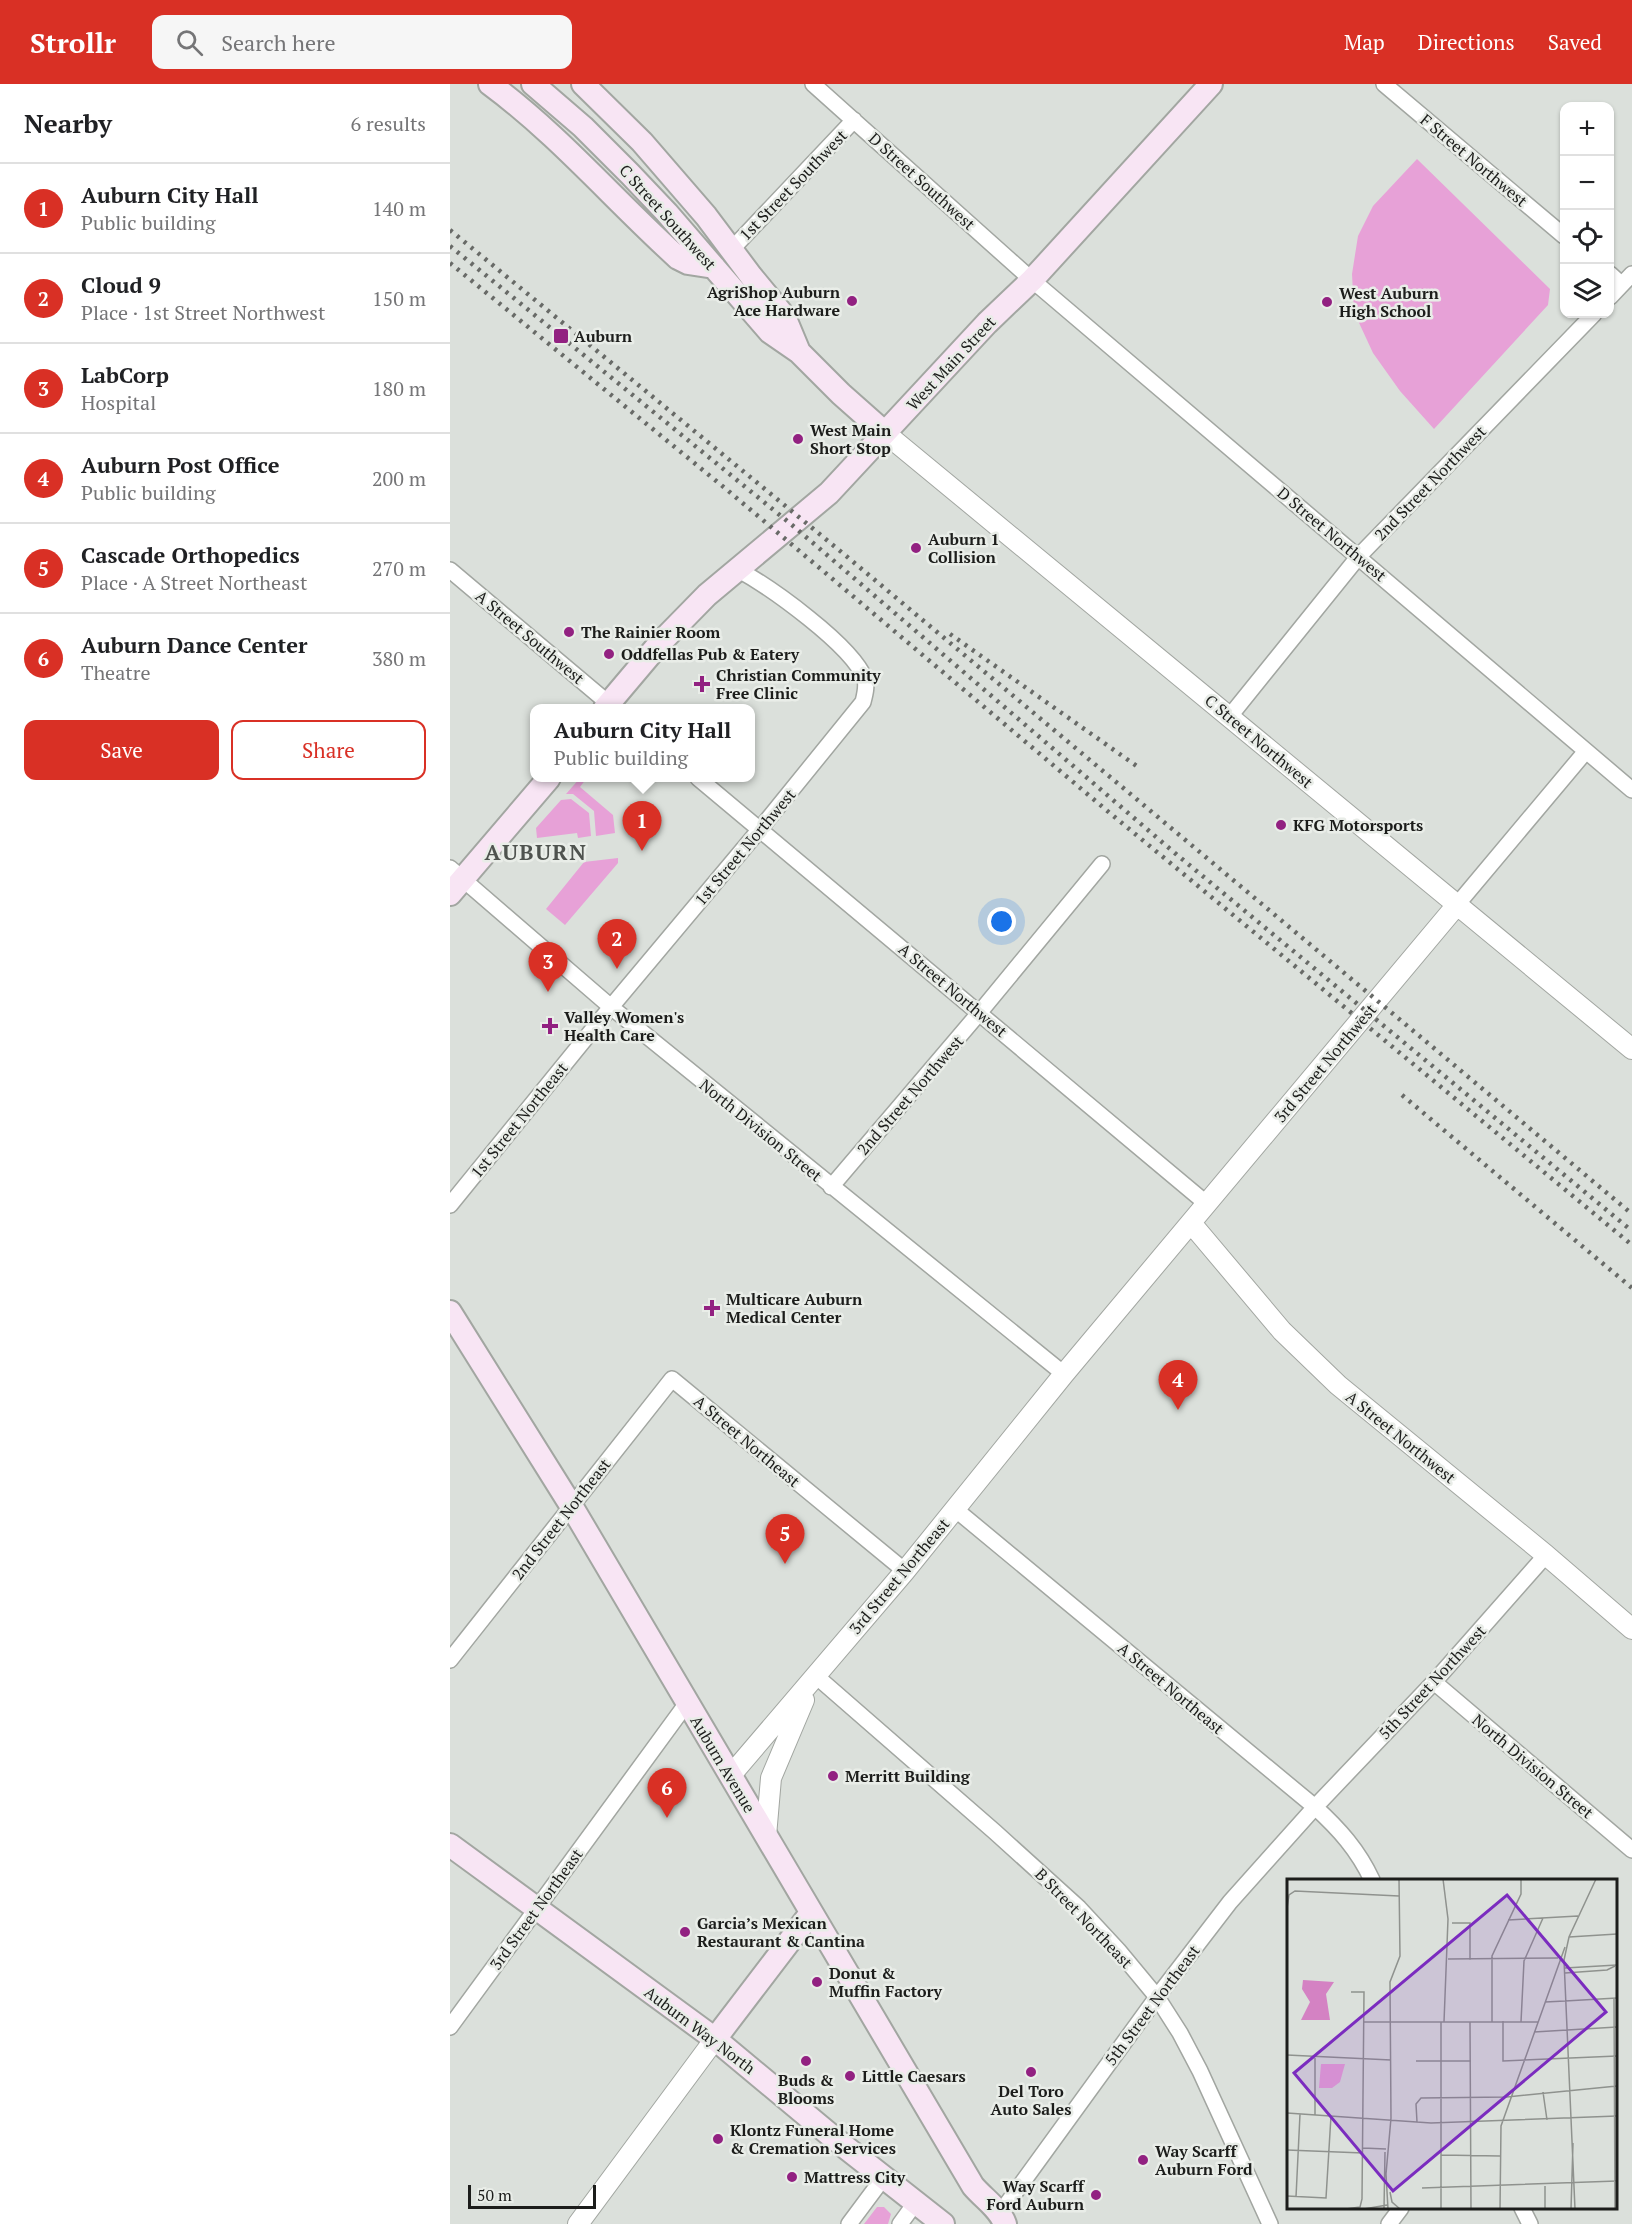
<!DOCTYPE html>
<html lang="en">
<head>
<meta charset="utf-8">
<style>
  :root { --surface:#fff; --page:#f6f6f6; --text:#202124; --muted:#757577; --line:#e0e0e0; --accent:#d93025 }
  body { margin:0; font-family:"PT Serif",serif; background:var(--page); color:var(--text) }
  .controls { position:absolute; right:18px; top:18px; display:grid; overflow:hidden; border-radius:12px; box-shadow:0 2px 4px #0004 }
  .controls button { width:54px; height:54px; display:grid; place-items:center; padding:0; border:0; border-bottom:2px solid var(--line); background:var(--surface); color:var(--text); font:30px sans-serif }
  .scale { position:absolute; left:18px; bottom:15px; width:128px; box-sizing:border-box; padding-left:6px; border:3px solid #1c1d1b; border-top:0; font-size:16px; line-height:21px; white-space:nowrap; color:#1c1d1b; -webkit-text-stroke:4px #e9ede8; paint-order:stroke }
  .you { position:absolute; left:552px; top:838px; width:21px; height:21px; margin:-15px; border:4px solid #fff; border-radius:50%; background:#1a73e8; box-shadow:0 0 0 9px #1a73e833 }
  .badge { display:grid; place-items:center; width:39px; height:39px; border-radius:50%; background:var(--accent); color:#fff; font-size:20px; font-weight:700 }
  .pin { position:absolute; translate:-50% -50px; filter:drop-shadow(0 2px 3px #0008) }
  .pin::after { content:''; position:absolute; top:32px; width:21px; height:18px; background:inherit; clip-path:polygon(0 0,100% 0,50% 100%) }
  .popup { position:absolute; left:80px; top:620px; width:225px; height:78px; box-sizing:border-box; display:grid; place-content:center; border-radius:12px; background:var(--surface); filter:drop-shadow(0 2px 4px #0005); font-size:20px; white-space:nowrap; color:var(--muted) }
  .popup b { font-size:22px; color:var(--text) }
  .popup::after { content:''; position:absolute; left:50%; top:100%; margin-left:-12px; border:12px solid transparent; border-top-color:var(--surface) }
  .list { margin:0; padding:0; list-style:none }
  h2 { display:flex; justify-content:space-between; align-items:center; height:78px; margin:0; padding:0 24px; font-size:26px }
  h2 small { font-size:20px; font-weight:400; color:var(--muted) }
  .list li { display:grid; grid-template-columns:39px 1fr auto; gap:18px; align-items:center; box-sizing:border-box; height:90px; padding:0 24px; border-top:2px solid var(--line) }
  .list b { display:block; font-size:22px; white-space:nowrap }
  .list p { margin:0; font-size:20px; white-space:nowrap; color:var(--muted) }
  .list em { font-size:20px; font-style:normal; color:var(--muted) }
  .actions { display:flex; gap:12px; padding:18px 24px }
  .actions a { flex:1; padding:14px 0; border:2px solid var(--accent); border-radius:12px; text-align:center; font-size:21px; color:var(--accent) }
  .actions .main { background:var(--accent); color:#fff }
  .icon { flex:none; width:33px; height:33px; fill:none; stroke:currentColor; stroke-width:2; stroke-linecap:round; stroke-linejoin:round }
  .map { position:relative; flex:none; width:1182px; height:2140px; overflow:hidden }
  header { display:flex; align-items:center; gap:36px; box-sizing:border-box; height:84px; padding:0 30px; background:var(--accent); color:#fff }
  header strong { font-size:28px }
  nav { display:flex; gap:33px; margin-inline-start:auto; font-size:21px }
  .search { width:420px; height:54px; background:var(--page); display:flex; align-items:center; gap:15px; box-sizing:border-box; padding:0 21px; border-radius:12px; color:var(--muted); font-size:22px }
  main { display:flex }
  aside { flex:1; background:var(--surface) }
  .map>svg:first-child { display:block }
  .grass { fill:#e7a1d7 }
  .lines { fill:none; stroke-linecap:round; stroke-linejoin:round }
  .minor-casing { stroke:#a2a6a1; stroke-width:18 }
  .tertiary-casing { stroke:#a2a6a1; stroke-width:22 }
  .secondary-casing { stroke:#a2a6a1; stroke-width:26 }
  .minor { stroke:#fff; stroke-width:15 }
  .tertiary { stroke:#fff; stroke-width:20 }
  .secondary { stroke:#f8e5f4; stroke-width:22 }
  .rail { stroke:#686a67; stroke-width:4.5; stroke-dasharray:3 6; stroke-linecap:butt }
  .poi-dot { fill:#922181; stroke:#e9ede8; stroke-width:2 }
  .labels { text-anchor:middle; stroke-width:5; stroke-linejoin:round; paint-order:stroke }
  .street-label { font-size:16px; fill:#1c1d1b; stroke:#e9ede8 }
  .poi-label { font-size:16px; font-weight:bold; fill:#1c1d1b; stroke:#e9ede8; text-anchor:start }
  .district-label { font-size:22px; font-weight:bold; letter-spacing:1.5px; fill:#4f534f; stroke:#e9ede8 }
  .inset-road { fill:none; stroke:#8f928e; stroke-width:1.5 }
  .view { fill:#7b2cbf; fill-opacity:0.15; stroke:#7b2cbf; stroke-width:3 }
  .inset-edge { fill:none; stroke:#1c1d1b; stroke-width:3 }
</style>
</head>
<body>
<header>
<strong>Strollr</strong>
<div class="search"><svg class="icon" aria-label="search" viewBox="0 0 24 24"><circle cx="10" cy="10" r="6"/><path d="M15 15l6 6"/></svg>Search here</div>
<nav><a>Map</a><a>Directions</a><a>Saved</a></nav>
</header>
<main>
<aside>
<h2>Nearby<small>6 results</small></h2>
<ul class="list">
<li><span class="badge">1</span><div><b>Auburn City Hall</b><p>Public building</p></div><em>140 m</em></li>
<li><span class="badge">2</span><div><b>Cloud 9</b><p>Place · 1st Street Northwest</p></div><em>150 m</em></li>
<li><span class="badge">3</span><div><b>LabCorp</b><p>Hospital</p></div><em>180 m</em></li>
<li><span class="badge">4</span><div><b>Auburn Post Office</b><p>Public building</p></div><em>200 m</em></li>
<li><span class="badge">5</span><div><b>Cascade Orthopedics</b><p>Place · A Street Northeast</p></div><em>270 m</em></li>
<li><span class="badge">6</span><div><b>Auburn Dance Center</b><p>Theatre</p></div><em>380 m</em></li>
</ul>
<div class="actions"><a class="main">Save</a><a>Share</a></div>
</aside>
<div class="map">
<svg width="1182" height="2140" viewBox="0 0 1182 2140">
  <rect width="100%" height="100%" fill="#dbe0db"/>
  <!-- grass -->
  <path class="grass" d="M967,75l133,130 -2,16 -114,124 -34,-38 -27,-38 -19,-41 -2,-38 6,-38 15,-30z
    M130,694l6,1 -6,8 33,28 2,18 -19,3 -2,-25 -21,-17h-7z
    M121,715l18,14 2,23 -13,2 -1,-5 -40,5 -1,-10 25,-28z
    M168,774v5l-53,62 -19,-16 38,-47z
    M427,2123h7l7,7 -3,10h-24z"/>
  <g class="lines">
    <defs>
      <path id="minor" d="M363,0l219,196 600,510
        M934,0l180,152
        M282,165l122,-129
        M1160,190l11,10
        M1160,213l22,-23
        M0,486l164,138
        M780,632l129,-160 235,-242
        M248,694l509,426
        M0,784l161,139 453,367
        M1006,822l130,-155
        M381,1103l149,-175 122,-148
        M0,1121l161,-198 149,-178 103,-127c2,-8 4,-15 2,-23 -13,-34 -95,-92 -128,-110
        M505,1425l360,298c24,22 43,43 57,73
        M0,1576l222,-281 233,192
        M366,1592l179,156 84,76 39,42 39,47 23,36 20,38 70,153
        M984,1598l198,168
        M0,1943l237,-324
        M1072,2124l8,16
        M551,2128l156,-215 73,-95 85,-95 119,-125 112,-127
        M399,2140l35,-47
        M450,2140l16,-22
        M939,2140l12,-16"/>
      <path id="tertiary" d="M435,349l747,616
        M741,1139l91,108 56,54 208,170 86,74
        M281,1691l174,-204 159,-197 392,-468
        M316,1752l5,-58 33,-78
        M128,2140l137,-185"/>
      <path id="secondary" d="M40,0c69,51 124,116 188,174l10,5 26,4
        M83,0l50,43 47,47 37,39 103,119 29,20 42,42 44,39
        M133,0l59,58 64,74 45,60 33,40 15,36
        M155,624l54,-64 48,-49 122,-102 158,-170 45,-43 179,-196
        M0,810l99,-116
        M0,1228l122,195 401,679c11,13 26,22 32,38
        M0,1761l265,194 120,100 108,85
        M265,1955l96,-126"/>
    </defs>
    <!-- minor casing -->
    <use href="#minor" class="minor-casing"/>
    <!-- tertiary casing -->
    <use href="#tertiary" class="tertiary-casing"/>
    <!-- secondary casing -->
    <use href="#secondary" class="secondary-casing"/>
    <!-- minor -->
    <use href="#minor" class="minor"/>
    <!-- tertiary -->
    <use href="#tertiary" class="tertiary"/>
    <!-- secondary -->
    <use href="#secondary" class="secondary"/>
    <!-- rail -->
    <path class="rail" d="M0,146l395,325 787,659
      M0,162l342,279 384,329 456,377
      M0,179l276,226 385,325 521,431
      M500,550l188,133
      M952,1011l230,193"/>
  </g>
  <!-- markers -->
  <g class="poi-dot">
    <circle cx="402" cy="217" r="6"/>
    <circle cx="877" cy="218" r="6"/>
    <rect x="103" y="244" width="16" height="16" rx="3"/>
    <circle cx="348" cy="355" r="6"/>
    <circle cx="466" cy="464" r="6"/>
    <circle cx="119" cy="548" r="6"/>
    <circle cx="159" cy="570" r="6"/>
    <path d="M249 591h6v6h6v6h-6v6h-6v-6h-6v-6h6z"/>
    <circle cx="831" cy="741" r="6"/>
    <path d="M97 933h6v6h6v6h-6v6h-6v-6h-6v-6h6z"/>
    <path d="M259 1215h6v6h6v6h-6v6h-6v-6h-6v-6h6z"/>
    <circle cx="383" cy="1692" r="6"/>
    <circle cx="235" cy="1848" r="6"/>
    <circle cx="367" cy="1898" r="6"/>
    <circle cx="356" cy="1977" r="6"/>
    <circle cx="581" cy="1988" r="6"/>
    <circle cx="400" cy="1992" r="6"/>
    <circle cx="268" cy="2055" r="6"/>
    <circle cx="693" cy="2076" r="6"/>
    <circle cx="342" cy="2093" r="6"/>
    <circle cx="646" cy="2111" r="6"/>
  </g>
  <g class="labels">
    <!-- street labels -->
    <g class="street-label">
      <text transform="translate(1024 76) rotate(40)" y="6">F Street Northwest</text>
      <text transform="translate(472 97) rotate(42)" y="6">D Street Southwest</text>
      <text transform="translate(343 101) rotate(-46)" y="6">1st Street Southwest</text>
      <text transform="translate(218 133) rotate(48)" y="6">C Street Southwest</text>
      <text transform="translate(501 279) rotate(-47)" y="6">West Main Street</text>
      <text transform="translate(980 399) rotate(-46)" y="6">2nd Street Northwest</text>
      <text transform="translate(882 450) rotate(40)" y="6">D Street Northwest</text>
      <text transform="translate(80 553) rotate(40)" y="6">A Street Southwest</text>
      <text transform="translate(809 657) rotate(40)" y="6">C Street Northwest</text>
      <text transform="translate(295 763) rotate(-50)" y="6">1st Street Northwest</text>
      <text transform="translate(503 906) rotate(40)" y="6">A Street Northwest</text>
      <text transform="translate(875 979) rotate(-50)" y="6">3rd Street Northwest</text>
      <text transform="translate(460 1011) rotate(-49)" y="6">2nd Street Northwest</text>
      <text transform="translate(69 1036) rotate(-51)" y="6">1st Street Northeast</text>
      <text transform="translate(311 1046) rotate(39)" y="6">North Division Street</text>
      <text transform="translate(951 1353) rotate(39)" y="6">A Street Northwest</text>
      <text transform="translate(297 1357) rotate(40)" y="6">A Street Northeast</text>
      <text transform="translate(111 1435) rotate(-52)" y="6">2nd Street Northeast</text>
      <text transform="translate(449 1492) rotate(-50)" y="6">3rd Street Northeast</text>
      <text transform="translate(982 1598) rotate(-47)" y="6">5th Street Northwest</text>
      <text transform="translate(721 1604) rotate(40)" y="6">A Street Northeast</text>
      <text transform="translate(273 1680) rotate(59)" y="6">Auburn Avenue</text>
      <text transform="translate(1083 1682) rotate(40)" y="6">North Division Street</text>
      <text transform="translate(86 1825) rotate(-54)" y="6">3rd Street Northeast</text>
      <text transform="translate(634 1834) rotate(46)" y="6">B Street Northeast</text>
      <text transform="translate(702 1921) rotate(-53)" y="6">5th Street Northeast</text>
      <text transform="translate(250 1946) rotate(37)" y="6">Auburn Way North</text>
    </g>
    <!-- poi labels -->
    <g class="poi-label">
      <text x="390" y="214" text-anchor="end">AgriShop Auburn<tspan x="390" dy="18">Ace Hardware</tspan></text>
      <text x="889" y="215">West Auburn<tspan x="889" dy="18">High School</tspan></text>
      <text x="124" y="258">Auburn</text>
      <text x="360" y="352">West Main<tspan x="360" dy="18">Short Stop</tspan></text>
      <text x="478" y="461">Auburn 1<tspan x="478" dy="18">Collision</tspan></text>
      <text x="131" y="554">The Rainier Room</text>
      <text x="171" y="576">Oddfellas Pub &amp; Eatery</text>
      <text x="266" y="597">Christian Community<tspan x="266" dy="18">Free Clinic</tspan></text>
      <text x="843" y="747">KFG Motorsports</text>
      <text x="114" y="939">Valley Women's<tspan x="114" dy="18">Health Care</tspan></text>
      <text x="276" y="1221">Multicare Auburn<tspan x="276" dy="18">Medical Center</tspan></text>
      <text x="395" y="1698">Merritt Building</text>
      <text x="247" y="1845">Garcia’s Mexican<tspan x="247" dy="18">Restaurant &amp; Cantina</tspan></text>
      <text x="379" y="1895">Donut &amp;<tspan x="379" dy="18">Muffin Factory</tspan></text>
      <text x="412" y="1998">Little Caesars</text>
      <text x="356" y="2002" text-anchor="middle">Buds &amp;<tspan x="356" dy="18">Blooms</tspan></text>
      <text x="581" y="2013" text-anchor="middle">Del Toro<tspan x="581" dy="18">Auto Sales</tspan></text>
      <text x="280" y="2052">Klontz Funeral Home<tspan x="280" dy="18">&amp; Cremation Services</tspan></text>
      <text x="705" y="2073">Way Scarff<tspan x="705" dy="18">Auburn Ford</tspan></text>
      <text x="354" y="2099">Mattress City</text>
      <text x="634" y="2108" text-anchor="end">Way Scarff<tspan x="634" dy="18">Ford Auburn</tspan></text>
    </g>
    <!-- district labels -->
    <g class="district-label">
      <text x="86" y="776">AUBURN</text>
    </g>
  </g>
  <!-- overview -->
  <g transform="translate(837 1795)">
    <rect width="330" height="330" fill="#dbe0db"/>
    <path d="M34,185h24l-5,18 -8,6h-13z" fill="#e7a1d7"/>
    <path d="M16,101l31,2 -8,12 4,26h-29l9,-18 -8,-13z" fill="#d482c3"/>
    <path class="inset-road" d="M156,0l5,40 -4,103M0,29l2,-13 6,-4 104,5M221,41l70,-4M165,44h18v37M282,58l48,-3M161,80l110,-1M278,89l52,-3M278,94l42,-3 8,-4M327,119l1,211M278,122l52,-3M258,123l20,-1M216,142v40l114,-5M77,143h174M183,143l1,187M205,143v-66l29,-62v-15M234,143l3,-61 19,-43M247,153l83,-5M0,176l104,5M28,179v57M129,182h55M256,213l4,28M0,234l144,10 186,-7M104,239l-1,-136 10,-26 -1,-77M130,243l-1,-18 5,-6 86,-1 110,-11M76,269l23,1M0,271l76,3M154,276l59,1M135,309l195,-7M103,313l2,10 8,7M0,317l39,2 5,-82M9,318l4,-83M59,330l14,-2 2,-8 2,-207h-13M77,330l23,-4M97,330l1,-57M101,330l-2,-35 5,-56M154,330v-187M213,330l1,-83 64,-179M258,330v-23M284,330l2,-66M288,330l-11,-249 5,-23 27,-58"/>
    <path class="view" d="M220,16l99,117 -213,179 -99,-118z"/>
    <rect width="330" height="330" class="inset-edge"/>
  </g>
</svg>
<div class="controls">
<button>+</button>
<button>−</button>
<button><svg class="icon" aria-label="locate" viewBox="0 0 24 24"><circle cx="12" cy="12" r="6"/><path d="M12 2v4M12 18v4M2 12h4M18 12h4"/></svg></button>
<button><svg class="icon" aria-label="layers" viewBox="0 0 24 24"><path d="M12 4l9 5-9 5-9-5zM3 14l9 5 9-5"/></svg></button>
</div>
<div class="scale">50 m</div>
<div class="you"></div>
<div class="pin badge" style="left:192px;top:767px">1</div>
<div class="popup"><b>Auburn City Hall</b>Public building</div>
<div class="pin badge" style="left:167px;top:885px">2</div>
<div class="pin badge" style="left:98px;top:908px">3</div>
<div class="pin badge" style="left:728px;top:1326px">4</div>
<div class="pin badge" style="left:335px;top:1480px">5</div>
<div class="pin badge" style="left:217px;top:1734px">6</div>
</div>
</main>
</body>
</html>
